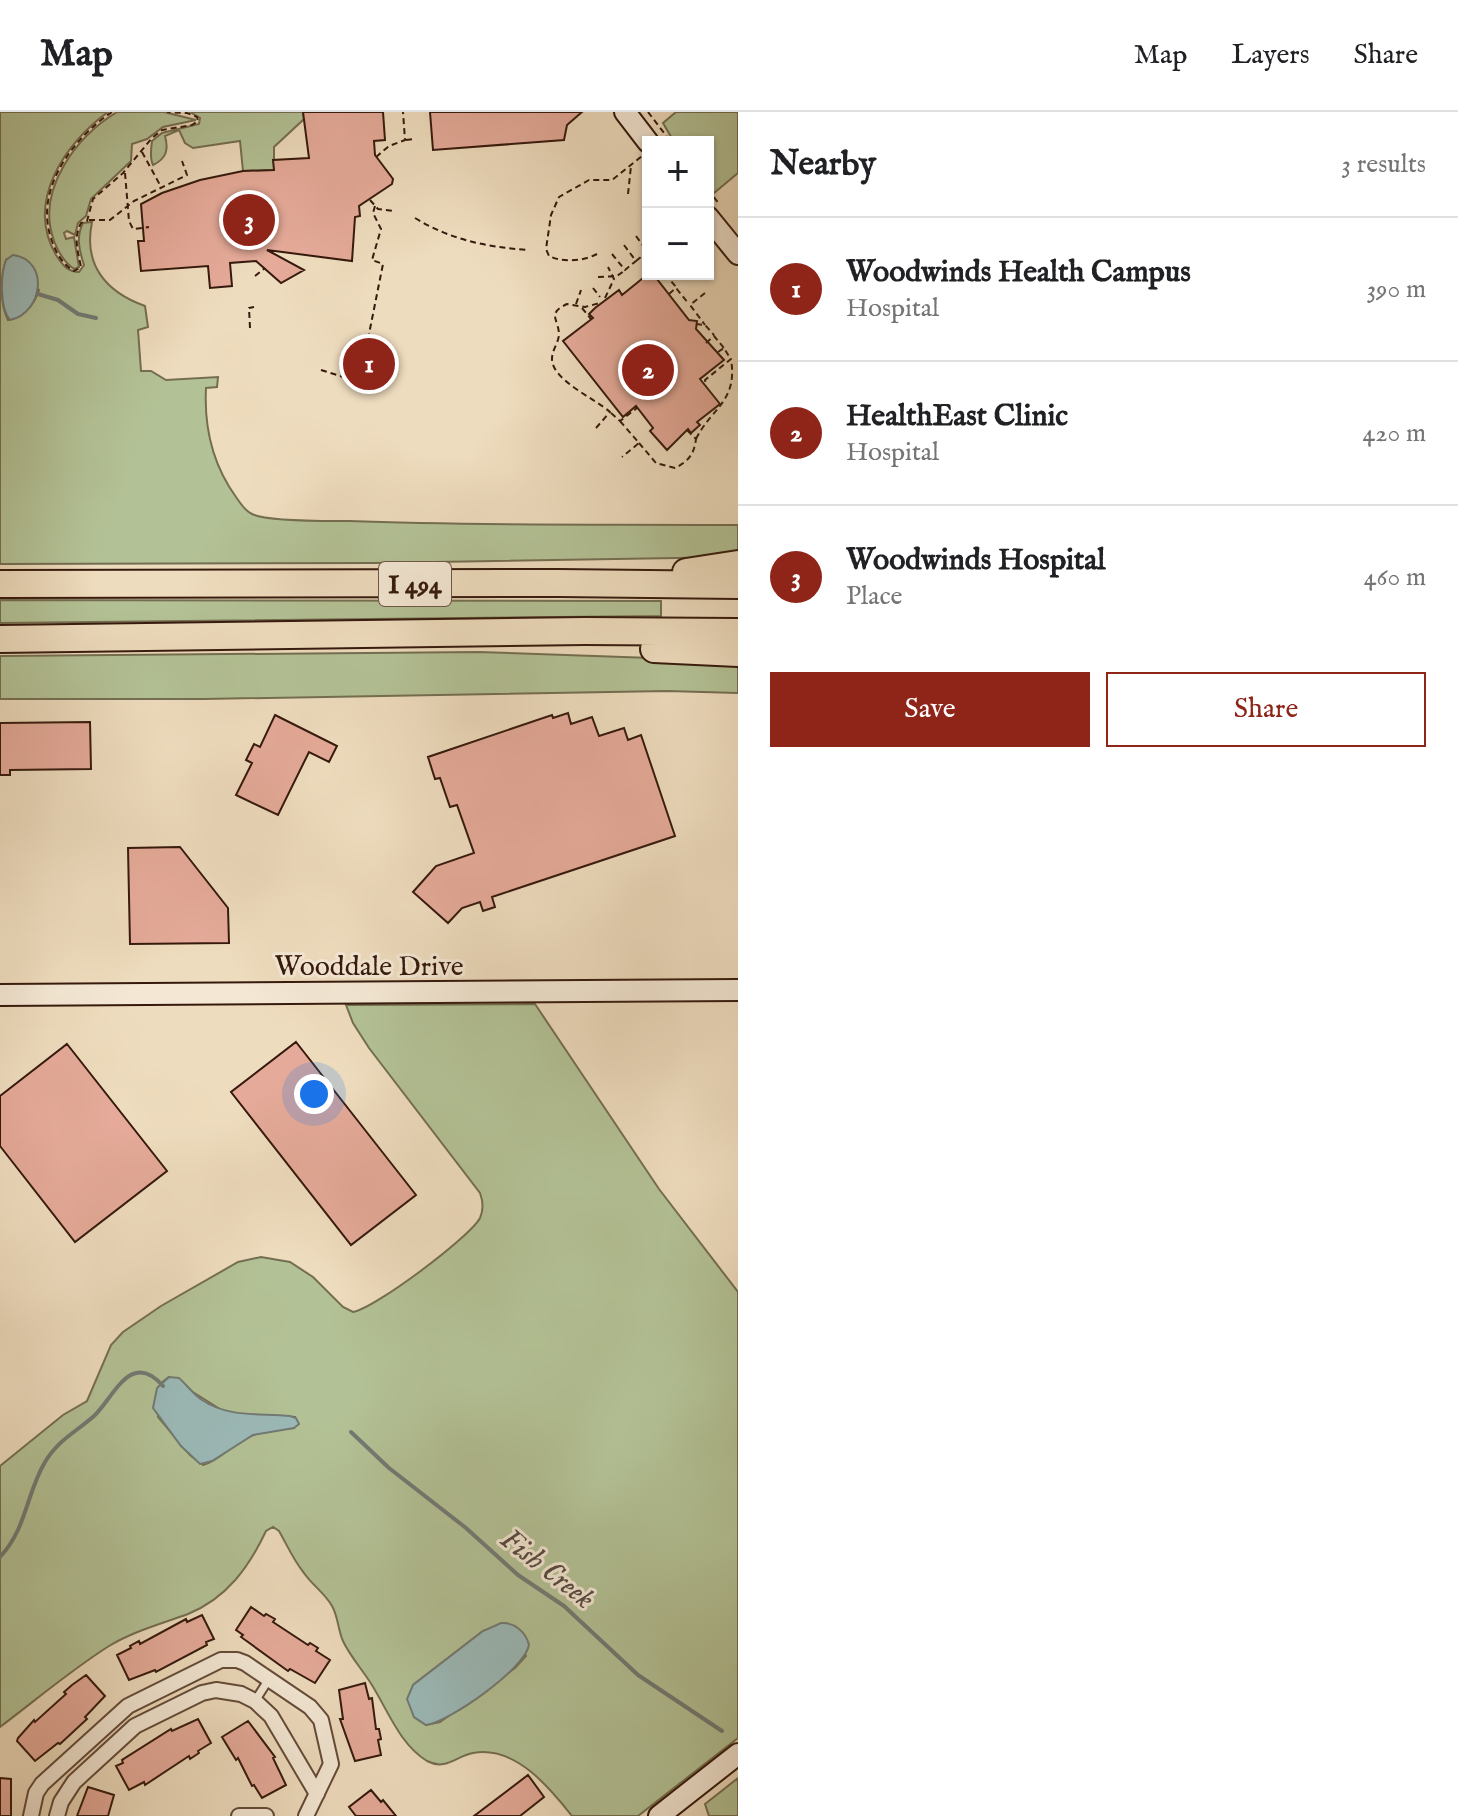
<!DOCTYPE html>
<html lang="en">
<head>
<meta charset="utf-8">
<style>
  :root { --surface:#fff; --page:#f2f2f2; --text:#202124; --muted:#757577; --line:#e0e0e0; --accent:#8f2418 }
  body { margin:0; font-family:"IM FELL English",serif; background:var(--page); color:var(--text) }
  .controls { position:absolute; right:24px; top:24px; display:grid; overflow:hidden; border-radius:0px; box-shadow:0 2px 6px #0004 }
  .controls button { width:72px; height:72px; display:grid; place-items:center; padding:0; border:0; border-bottom:2px solid var(--line); background:var(--surface); color:var(--text); font:40px sans-serif }
  .you { position:absolute; left:314px; top:982px; width:28px; height:28px; margin:-20px; border:6px solid #fff; border-radius:50%; background:#1a73e8; box-shadow:0 0 0 12px #1a73e833 }
  .badge { display:grid; place-items:center; width:52px; height:52px; border-radius:50%; background:var(--accent); color:#fff; font-size:26px; font-weight:700 }
  .pin { position:absolute; translate:-50% -50%; border:4px solid #fff; box-shadow:0 2px 8px #0006 }
  .list { margin:0; padding:0; list-style:none }
  h2 { display:flex; justify-content:space-between; align-items:center; height:104px; margin:0; padding:0 32px; font-size:34px }
  h2 small { font-size:26px; font-weight:400; color:var(--muted) }
  .list li { display:grid; grid-template-columns:52px 1fr auto; gap:24px; align-items:center; box-sizing:border-box; height:144px; padding:0 32px; border-top:2px solid var(--line) }
  .list b { display:block; font-size:30px; white-space:nowrap }
  .list p { margin:0; font-size:26px; white-space:nowrap; color:var(--muted) }
  .list em { font-size:26px; font-style:normal; color:var(--muted) }
  .actions { display:flex; gap:16px; padding:24px 32px }
  .actions a { flex:1; padding:18px 0; border:2px solid var(--accent); border-radius:0px; text-align:center; font-size:28px; color:var(--accent) }
  .actions .main { background:var(--accent); color:#fff }
  .map { position:relative; flex:none; width:738px; height:1704px; overflow:hidden }
  header { display:flex; align-items:center; gap:48px; box-sizing:border-box; height:112px; padding:0 40px; background:var(--surface); border-bottom:2px solid var(--line) }
  header strong { font-size:38px }
  nav { display:flex; gap:44px; margin-inline-start:auto; font-size:28px }
  main { display:flex }
  aside { flex:1; background:var(--surface) }
  .map>svg:first-child { display:block }
  .green { fill:#b3c296; stroke:#746e51; stroke-width:2; fill-rule:evenodd }
  .water { fill:#9bbab9; stroke:#727a74; stroke-width:2 }
  .lines { fill:none; stroke-linecap:round; stroke-linejoin:round }
  .stream { stroke:#727a74; stroke-width:4 }
  .building { fill:#e5aa99; stroke:#35190c; stroke-width:2 }
  .lane-casing { stroke:#634a38; stroke-width:11 }
  .street-casing { stroke:#634a38; stroke-width:18 }
  .secondary-casing { stroke:#35190c; stroke-width:24 }
  .highway-casing { stroke:#35190c; stroke-width:30 }
  .path { stroke:#35190c; stroke-width:2; stroke-dasharray:6 4; stroke-linecap:butt }
  .lane { stroke:#f4e8d5; stroke-width:7 }
  .street { stroke:#f4e8d5; stroke-width:14 }
  .secondary { stroke:#f4e8d5; stroke-width:20 }
  .highway { stroke:#eedcbe; stroke-width:26 }
  .labels { text-anchor:middle; stroke-width:6; stroke-linejoin:round; paint-order:stroke }
  .shield { fill:#f4e8d5; stroke:#6e5748; stroke-width:2 }
  .shield-label { font-size:26px; font-weight:bold; fill:#35190c }
  .street-label { font-size:28px; fill:#35190c; stroke:#f4e8d5 }
  .water-label { font-size:30px; font-style:italic; fill:#544940; stroke:#f4e8d5 }
</style>
</head>
<body>
<header>
<strong>Map</strong>
<nav><a>Map</a><a>Layers</a><a>Share</a></nav>
</header>
<main>
<div class="map">
<svg width="738" height="1704" viewBox="0 0 738 1704">
  <rect width="100%" height="100%" fill="#eedcbe"/>
  <filter id="stains"><feTurbulence type="fractalNoise" baseFrequency=".0025" numOctaves="4"/><feColorMatrix values="0 0 0 0 .2 0 0 0 0 .09 0 0 0 0 .02 0 0 0 .5 -.17"/></filter>
  <radialGradient id="worn" r=".72"><stop offset=".6" stop-color="#630" stop-opacity="0"/><stop offset="1" stop-color="#630" stop-opacity=".3"/></radialGradient>
  <!-- green -->
  <path class="green" d="M0,0h108c-43,31 -83,90 -52,143 6,9 11,17 23,17l5,-7c-5,-15 -8,-28 -1,-42l9,-1c-9,43 14,70 53,84l3,21 -10,3 3,41h10l15,9 52,-3 -1,10 -11,1c-2,39 6,76 30,109 4,6 9,14 16,17 16,8 76,7 97,7 130,5 259,3 389,4v32l-364,6 -374,1zM6,148l33,30c-5,16 -15,26 -31,30 -8,-16 -8,-43 -2,-60z
    M117,0h47l32,8 -33,7 -16,12 -15,5 -1,17 -40,38 -5,17 -8,7 -3,12 -8,-4 -3,2 2,6 8,-2 5,30 -5,2c-10,-7 -17,-19 -21,-31 -16,-49 23,-101 64,-126z
    M190,0h113l1,7 -30,28v23l-31,1 -3,-30 -47,7 -8,-5 -6,-13 -14,6c4,14 1,23 -12,29 -3,-6 -2,-17 -1,-24l10,-8 37,-9 1,-6z
    M676,0h62v61l-24,20 -6,-8v-43h-34l-11,-19z
    M0,488l661,1v15l-661,7z
    M479,540l259,9v32l-71,-2 -463,8h-204v-43z
    M535,892l124,185 79,103v446l-100,78h-66c-22,-28 -57,-71 -99,-63 -17,3 -27,18 -46,8 -28,-17 -40,-53 -57,-79 -9,-14 -20,-26 -27,-41 -5,-11 -5,-25 -11,-35 -7,-13 -20,-21 -28,-33 -10,-12 -17,-28 -25,-42l-6,-4 -7,4c-17,36 -39,67 -78,83 -27,10 -54,17 -79,32 -38,24 -73,54 -109,81v-261l63,-51 24,-14 24,-56 12,-13 38,-26 77,-44 23,-5 29,5 23,15 30,30 10,5c21,-3 117,-75 127,-94 4,-9 3,-17 0,-25l-111,-145 -16,-25 -7,-18zM169,1265l54,34 21,4 51,2 -1,11c-18,2 -36,3 -52,12 -13,8 -24,21 -39,25l-13,-10 -32,-38 3,-34zM506,1511l20,33 -11,12 -75,54 -14,3 -12,-8 -1,-32 70,-54z
    M738,1666v38h-29l-4,-12z"/>
  <!-- water -->
  <path class="water" d="M13,143c37,5 30,58 -3,65 -10,-11 -10,-44 -4,-60z
    M169,1265l10,1c8,7 14,16 23,22 27,18 57,13 88,16l6,2 3,6 -5,4 -41,7 -41,26 -12,3 -19,-18 -28,-38 4,-20z
    M501,1511c13,-1 25,9 28,22 -4,24 -80,77 -103,80l-12,-8 -7,-18 6,-14 70,-54z"/>
  <g class="lines">
    <!-- stream -->
    <path class="stream" d="M38,182l20,6 20,14 18,4
      M351,1320l38,36 77,60 52,47 46,31 74,69 84,56
      M0,1445c27,-29 26,-63 45,-95 13,-22 31,-30 49,-46 20,-19 37,-67 69,-30"/>
  </g>
  <!-- building -->
  <path class="building" d="M303,0h80l2,28 -11,1 1,14 18,24 -1,5 -33,22 1,10 -5,1 -3,44 -85,-11 37,20 -23,13 -25,-22 -26,2 2,23 -22,2 -2,-22 -67,5 -3,-30h6l-3,-37 21,-11 38,-13 43,-9 31,-1 -1,-10 36,-2z
    M430,0h152l-15,13 -3,15 -131,10z
    M648,162h5l36,46 8,1 -1,8 28,31 -24,19 20,25 -23,18 3,3 -9,8 -3,-4 -21,21 -17,-19 3,-3 -17,-22 -13,11 -60,-76 30,-23 -4,-4 6,-6 24,-18 3,5z
    M568,601l3,11 21,-7 7,19 25,-8 4,12 13,-5 34,101 -183,61 3,10 -12,4 -3,-9 -18,6 -14,15 -35,-31 23,-26 38,-13 -17,-48 -7,2 -10,-29 -5,1 -7,-22 124,-42 1,3z
    M275,603l62,31 -8,16 -20,-10 -31,63 -42,-20 16,-32 -6,-3 8,-16 6,3z
    M90,610l1,47 -81,1v5h-10v-52z
    M180,735l48,61 1,35 -99,1 -2,-96z
    M296,930l120,153 -65,50 -120,-153z
    M67,932l100,127 -92,71 -75,-96v-50z
    M251,1495l13,9 2,-2 9,5 -2,3 35,23 2,-2 8,5 -2,3 14,9 -15,23 -25,-14 -2,2 -47,-34 2,-2 -7,-5z
    M202,1503l12,24 -8,3 1,3 -51,27 -1,-2 -26,10 -12,-25 14,-7 -1,-2 9,-5 1,3 46,-25 1,3z
    M86,1563l19,21 -20,21 2,2 -27,25 -2,-1 -23,18 -18,-20 1,-3 16,-18 1,2 31,-28 -2,-2 8,-7z
    M365,1571l4,16 3,-1 4,31h3l2,10 -3,1 3,15 -26,6 -15,-42h3l-4,-29z
    M198,1607l13,24 -13,8 1,2 -9,6 -1,-3 -44,29 -1,-3 -15,8 -13,-24 7,-3 -1,-3 49,-31 1,2z
    M248,1609l27,36 -2,1 13,27 -24,13 -8,-13 -2,1 -14,-28 -2,2 -14,-23z
    M528,1663l16,22 -24,19h-46z
    M0,1666l11,1v37h-11z
    M88,1675l26,8 -6,21h-31z
    M371,1678l10,12 2,-2 13,16h-40l-7,-9z"/>
  <g class="lines">
    <defs>
      <path id="lane" d="M255,1589l14,-22"/>
      <path id="street" d="M31,1704l5,-23 6,-9 86,-78 93,-46h16l8,3 65,44 11,13 10,44 -25,52
        M57,1704l4,-14 13,-20 61,-56 67,-33 14,-3 25,4 14,7 16,15 46,78
        M239,1704h27"/>
      <path id="secondary" d="M625,0l23,30
        M708,105l30,37
        M0,883l738,-5
        M659,1704l79,-62"/>
      <path id="highway" d="M686,460l52,-8
        M0,472l559,-1 179,2
        M0,527l585,-8 153,1
        M654,537l84,4"/>
    </defs>
    <!-- lane casing -->
    <use href="#lane" class="lane-casing"/>
    <!-- street casing -->
    <use href="#street" class="street-casing"/>
    <!-- secondary casing -->
    <use href="#secondary" class="secondary-casing"/>
    <!-- highway casing -->
    <use href="#highway" class="highway-casing"/>
    <!-- path -->
    <path class="path" d="M112,0c-40,27 -79,79 -60,129 4,12 11,24 22,30l7,-4c-3,-16 -8,-28 0,-44l6,-2 6,-22 30,-26 29,-35 10,-8 30,-5 6,-4 -1,-4 -10,-4 -20,-1
      M648,0l23,30
      M406,28l9,-1
      M142,40l18,33
      M376,45l13,-11 16,-6 -2,-28
      M125,61l4,48 4,8 16,-2
      M708,77l11,15
      M628,82l3,-28
      M370,88l8,9 16,2
      M415,106c36,22 72,29 113,32
      M89,108h21l24,-19 53,-26 -5,-14
      M636,124l11,15
      M624,133l12,16 12,-10
      M597,142c-13,7 -34,9 -48,2l-3,-7 5,-34 8,-18 30,-17h23l30,-24
      M612,142l13,16 11,-9
      M665,162l11,13
      M255,164l10,-8
      M598,165l19,-1 7,-5
      M593,176l7,9
      M705,181l-15,12 15,20
      M669,182l7,-6 13,16
      M605,186l9,-19 -6,-12
      M576,192l5,-14
      M582,196l9,11
      M696,212l9,1 9,10
      M250,216l-1,-20 5,-1
      M706,231l8,-7 10,12
      M718,240l6,-4 6,10
      M321,258l35,11 13,-47 14,-70 -11,-4 9,-31 -8,-16 2,-7
      M611,301l9,8 17,-13
      M620,309l19,22 -17,14
      M596,316l14,-16c-16,-14 -58,-32 -58,-53 0,-9 6,-15 7,-24 0,-16 -13,-21 8,-31l18,3 15,-4
      M696,327c15,-31 42,-37 35,-80l-26,21 1,6
      M639,331l17,20 19,5c14,-7 19,-14 21,-29l-9,-9"/>
    <!-- lane -->
    <use href="#lane" class="lane"/>
    <!-- street -->
    <use href="#street" class="street"/>
    <!-- secondary -->
    <use href="#secondary" class="secondary"/>
    <!-- highway -->
    <use href="#highway" class="highway"/>
  </g>
  <g class="labels">
    <!-- shield labels -->
    <rect class="shield" x="379" y="450" width="72" height="44" rx="6"/>
    <g class="shield-label">
      <text x="415" y="481">I 494</text>
    </g>
    <!-- street labels -->
    <g class="street-label">
      <text x="369" y="863">Wooddale Drive</text>
    </g>
    <!-- water labels -->
    <g class="water-label">
      <text transform="translate(548 1456) rotate(38)" y="10">Fish Creek</text>
    </g>
  </g>
  <rect width="100%" height="100%" filter="url(#stains)"/>
  <rect width="100%" height="100%" fill="url(#worn)"/>
</svg>
<div class="controls">
<button>+</button>
<button>−</button>
</div>
<div class="you"></div>
<div class="pin badge" style="left:369px;top:252px">1</div>
<div class="pin badge" style="left:648px;top:258px">2</div>
<div class="pin badge" style="left:249px;top:108px">3</div>
</div>
<aside>
<h2>Nearby<small>3 results</small></h2>
<ul class="list">
<li><span class="badge">1</span><div><b>Woodwinds Health Campus</b><p>Hospital</p></div><em>390 m</em></li>
<li><span class="badge">2</span><div><b>HealthEast Clinic</b><p>Hospital</p></div><em>420 m</em></li>
<li><span class="badge">3</span><div><b>Woodwinds Hospital</b><p>Place</p></div><em>460 m</em></li>
</ul>
<div class="actions"><a class="main">Save</a><a>Share</a></div>
</aside>
</main>
</body>
</html>
